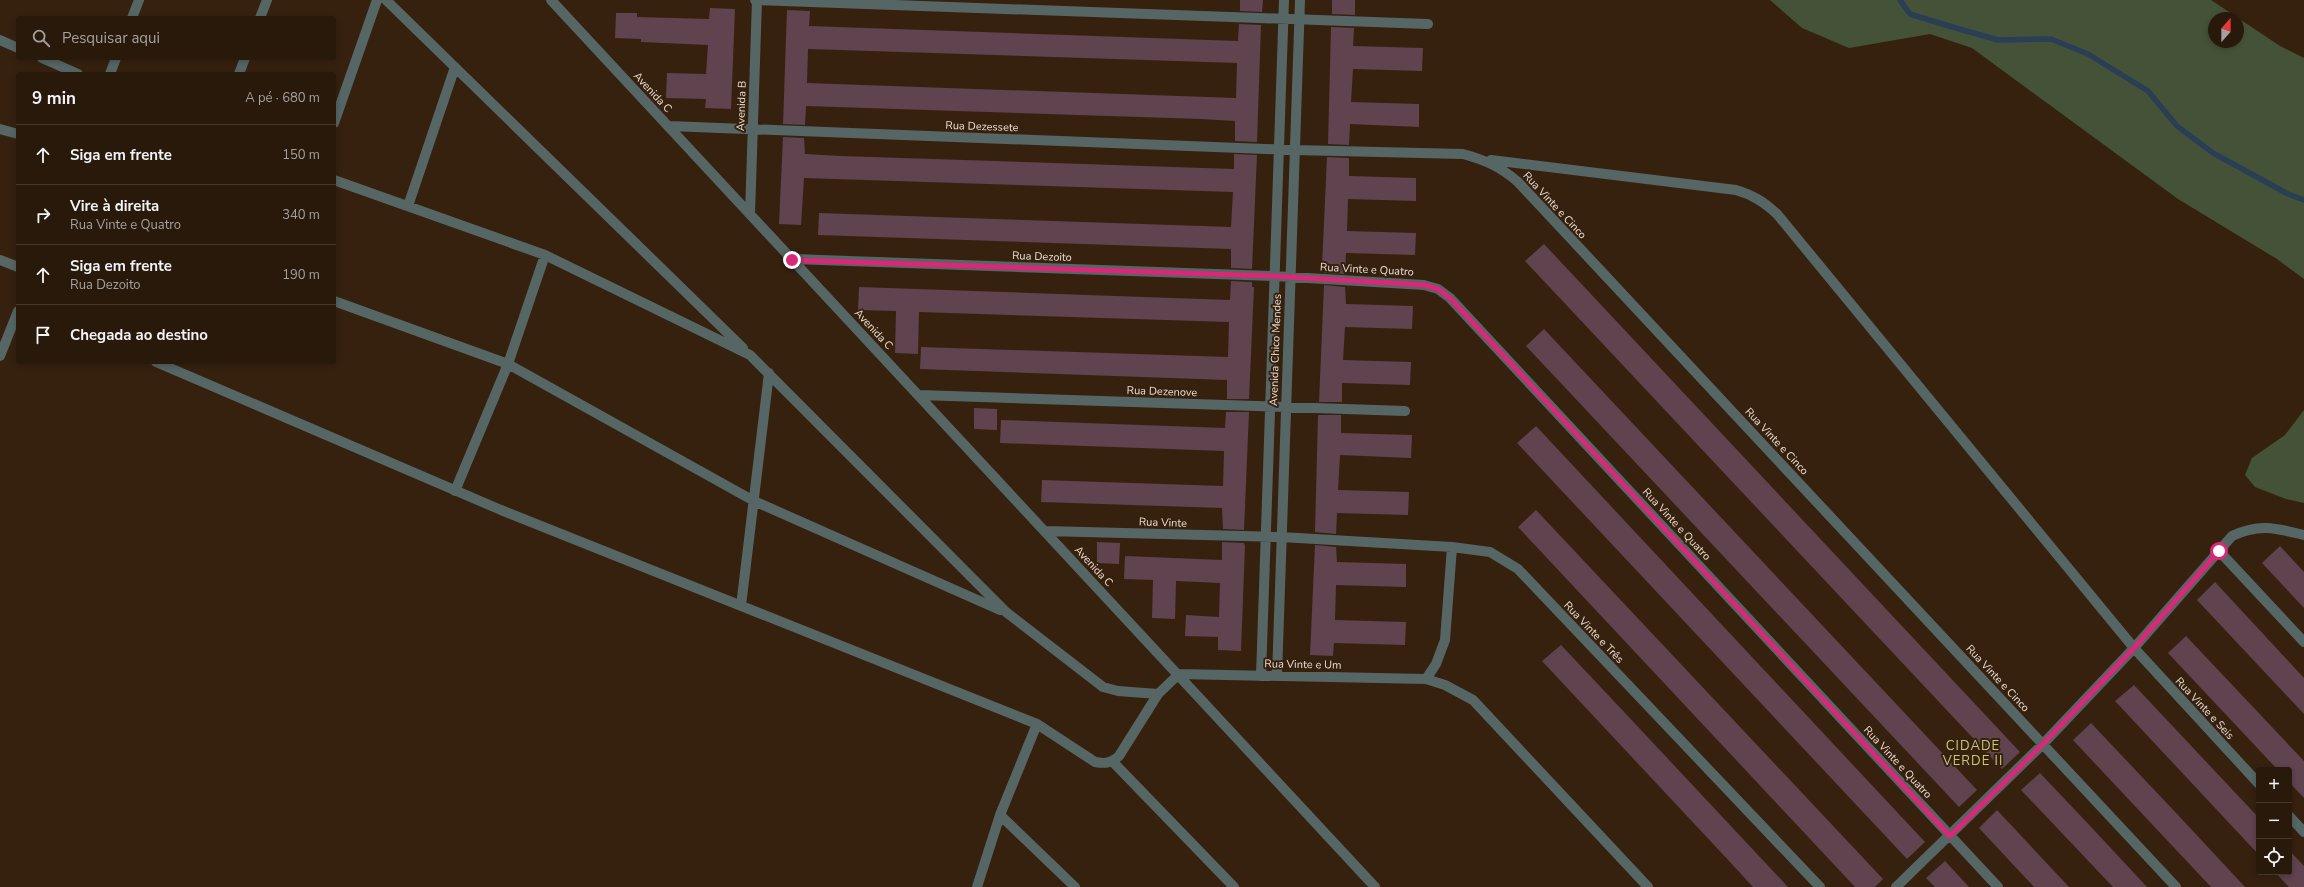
<!DOCTYPE html>
<html lang="pt">
<head>
<meta charset="utf-8">
<style>
  :root { --surface:#28190b; --page:#302214; --text:#f1f3f6; --muted:#a5a09d; --line:#44382c }
  body { margin:0; font-family:"Nunito Sans",sans-serif; background:var(--page); color:var(--text) }
  .controls { position:absolute; right:12px; bottom:12px; display:grid; overflow:hidden; border-radius:4px; box-shadow:0 2px 6px #0003 }
  .controls button { width:36px; height:36px; display:grid; place-items:center; padding:0; border:0; border-bottom:1px solid var(--line); background:var(--surface); color:var(--text); font:20px sans-serif }
  .compass { position:absolute; left:2208px; top:12px; width:36px; height:36px; border-radius:50%; background:var(--surface); box-shadow:0 2px 6px #0003; rotate:21deg }
  .stop { position:absolute; width:12px; height:12px; margin:-9px; border:3px solid #db2777; border-radius:50%; background:#fff }
  .stop.end { background:#db2777; border-color:#fff; box-shadow:0 1px 4px #0008 }
  .list { margin:0; padding:0; list-style:none }
  h2 { display:flex; justify-content:space-between; align-items:center; height:52px; margin:0; padding:0 16px; font-size:17px }
  h2 small { font-size:13px; font-weight:400; color:var(--muted) }
  .list li { display:grid; grid-template-columns:26px 1fr auto; gap:12px; align-items:center; box-sizing:border-box; height:60px; padding:0 16px; border-top:1px solid var(--line) }
  .list b { display:block; font-size:15px; white-space:nowrap }
  .list p { margin:0; font-size:13px; white-space:nowrap; color:var(--muted) }
  .list em { font-size:13px; font-style:normal; color:var(--muted) }
  .icon { flex:none; width:22px; height:22px; fill:none; stroke:currentColor; stroke-width:2; stroke-linecap:round; stroke-linejoin:round }
  .map { position:relative; flex:none; width:2304px; height:887px; overflow:hidden }
  .search { position:absolute; background:var(--surface); box-shadow:0 2px 6px #0003; left:16px; top:16px; width:320px; height:44px; display:flex; align-items:center; gap:10px; box-sizing:border-box; padding:0 14px; border-radius:4px; color:var(--muted); font-size:15px }
  .panel { position:absolute; background:var(--surface); box-shadow:0 2px 6px #0003; left:16px; top:72px; width:320px; height:292px; border-radius:4px }
  .map>svg:first-child { display:block }
  .forest { fill:#445338; fill-rule:evenodd }
  .lines { fill:none; stroke-linecap:round; stroke-linejoin:round }
  .stream { stroke:#2a3e55; stroke-width:5.5 }
  .building { fill:#5f434f; fill-rule:evenodd }
  .minor { stroke:#556664; stroke-width:10 }
  .route { stroke:#db2777; stroke-width:5 }
  .labels { text-anchor:middle; stroke-width:4; stroke-linejoin:round; paint-order:stroke }
  .street-label { font-size:11px; fill:#ebddd2; stroke:#36210f }
  .quarter-label { font-size:13px; letter-spacing:1px; fill:#cac779; stroke:#36210f }
</style>
</head>
<body>
<div class="map">
<svg width="2304" height="887" viewBox="0 0 2304 887">
  <rect width="100%" height="100%" fill="#36210f"/>
  <!-- forest -->
  <path class="forest" d="M1770,0h441l69,46 24,12v221l-27,-20 -99,-60 -206,-151 -42,-14 -81,14 -47,-20zM2214,18h24v24h-24z
    M2304,410v93l-18,-4 -31,-12 -10,-12 7,-17 33,-23z"/>
  <g class="lines">
    <!-- stream -->
    <path class="stream" d="M1900,0l10,14 39,12 49,14 53,-1 37,15 60,37 29,35 36,27 75,41 16,6"/>
  </g>
  <!-- building -->
  <path class="building" d="M1240,0h23l-1,12 -22,-1z
    M1332,0h23v15l-23,-1z
    M710,8l25,1 -4,100 -26,-1 1,-9 -40,-1 1,-25 39,1 2,-29 -67,-3v-3l-26,-1 1,-25h21v4l72,2z
    M787,10l23,1 -1,15 429,15 1,-17 22,1 -4,117 -22,-1v-20l-34,-2 -395,-13 -1,19 -22,-1zM808,49l429,14 -1,35 -429,-15z
    M1331,27l23,1 -1,18 70,2 -1,23 -69,-2 -2,33 68,2v23l-69,-3 -1,21 -21,-1z
    M783,137l21,1 1,16 36,2 393,13v-15l23,1 -5,114 -21,-1v-19l-413,-14 1,-22 412,14 2,-35 -429,-14 -3,47 -22,-1z
    M1327,157l22,1v18l67,2v23l-68,-2 -1,32 69,2 -1,22 -69,-2 -1,21 -21,-1 1,-7h-3z
    M1544,244l476,508 -18,17 -477,-508z
    M1231,281l21,1v5h2l-5,112h-22v-19l-307,-11 1,-22 307,10 1,-35 -310,-10 -1,42 -23,-1 1,-42 -38,-1 1,-23 371,13z
    M1324,285l21,2 1,17 67,2 -1,23 -67,-2 -2,33 68,2 -1,23 -68,-2v19h-23z
    M1544,329l433,461 -18,17 -433,-461z
    M974,408l23,1v21l-23,-1z
    M1226,412h23l-5,118 -21,-1 -1,-21 -181,-6 1,-22 181,6 1,-35 -224,-8 1,-23 224,8z
    M1318,415h23v18l71,2 -1,23 -71,-3 -2,35 71,2 -1,23 -71,-2 -1,21 -21,-2z
    M1536,426l389,416 -18,17 -390,-416z
    M1536,510l347,369 -8,8h-20l-337,-360z
    M1097,542l23,1 -1,21 -22,-1z
    M1222,542l22,1 1,3 -4,105 -23,-1v-13l-33,-1 1,-21 33,2 1,-34 -44,-2 -1,38 -23,-1 1,-38 -29,-1 1,-23 97,4z
    M1315,545l21,2 1,15 69,2v23l-70,-2 -1,35 71,2 -1,23 -71,-2 -1,13 -23,-1z
    M2280,546l24,26v36l-42,-45z
    M2215,582l89,96v36l-107,-114z
    M2186,636l118,125v37l-15,-16v-12h-11l-110,-117z
    M1561,645l65,69 162,173h-35l-23,-25 -188,-201z
    M2134,685l125,133v37l-144,-154z
    M2091,723l87,92 67,72h-34l-124,-132 -14,-15z
    M2040,773l53,56 54,58h-34l-92,-97z
    M1997,810l15,16 57,61h-35l-55,-59z
    M2289,850l15,16v21h-15l-14,-15h14z
    M1945,861l24,26h-34l-9,-9z"/>
  <g class="lines">
    <!-- minor -->
    <path class="minor" d="M386,0l357,348
      M551,0l824,887
      M755,0l673,24
      M132,18l7,-18
      M260,18l7,-18
      M0,40l18,8
      M42,58l36,16
      M110,74l6,-16
      M239,74l6,-16
      M334,123l43,-123
      M669,126l625,24 169,4c22,6 38,13 55,28l658,705
      M0,129l18,5
      M1491,160l245,30c17,5 28,12 41,24l357,434 125,136
      M334,180l211,75 205,100 256,257 97,75 15,4 40,3 21,-20
      M408,206l47,-139
      M750,214l7,-214
      M793,259l481,17 150,9 14,4 12,9 548,589
      M0,260l18,7
      M334,301l174,63 246,137 246,109
      M0,356l18,-45
      M156,362l345,148 536,214 58,38c11,2 16,1 24,-6l39,-62
      M919,395l486,16
      M455,491l53,-127 37,-109
      M1045,531l236,6 171,10 38,5 28,17 302,318
      M2219,551l85,91
      M741,606l28,-233
      M1179,674l247,5 19,6 28,15 175,187
      M1261,676l23,-676
      M1277,676l23,-676
      M1426,679l10,-15 9,-24 7,-93
      M1113,762l121,125
      M1000,815l75,72
      M2289,816l15,16
      M977,887l23,-72 37,-91
      M1896,887l147,-143 91,-96 98,-112c27,-13 44,-8 72,-1"/>
  </g>
  <g class="lines">
    <!-- route -->
    <path class="route" d="M792,260l482,16 150,9 14,4 12,9 500,538 93,-92 91,-96 85,-97"/>
  </g>
  <g class="labels">
    <!-- street labels -->
    <g class="street-label">
      <text transform="translate(653 92) rotate(47)" y="4">Avenida C</text>
      <text transform="translate(741 106) rotate(-88)" y="4">Avenida B</text>
      <text transform="translate(982 126) rotate(2)" y="4">Rua Dezessete</text>
      <text transform="translate(1555 205) rotate(47)" y="4">Rua Vinte e Cinco</text>
      <text transform="translate(1042 256) rotate(2)" y="4">Rua Dezoito</text>
      <text transform="translate(1367 269) rotate(3)" y="4">Rua Vinte e Quatro</text>
      <text transform="translate(874 329) rotate(47)" y="4">Avenida C</text>
      <text transform="translate(1275 350) rotate(-88)" y="4">Avenida Chico Mendes</text>
      <text transform="translate(1162 391) rotate(2)" y="4">Rua Dezenove</text>
      <text transform="translate(1777 441) rotate(47)" y="4">Rua Vinte e Cinco</text>
      <text transform="translate(1163 522) rotate(2)" y="4">Rua Vinte</text>
      <text transform="translate(1677 524) rotate(47)" y="4">Rua Vinte e Quatro</text>
      <text transform="translate(1094 566) rotate(47)" y="4">Avenida C</text>
      <text transform="translate(1594 632) rotate(46)" y="4">Rua Vinte e Três</text>
      <text transform="translate(1303 664) rotate(1)" y="4">Rua Vinte e Um</text>
      <text transform="translate(1998 678) rotate(47)" y="4">Rua Vinte e Cinco</text>
      <text transform="translate(2205 708) rotate(47)" y="4">Rua Vinte e Seis</text>
      <text transform="translate(1898 762) rotate(47)" y="4">Rua Vinte e Quatro</text>
    </g>
    <!-- quarter labels -->
    <g class="quarter-label">
      <text x="1973" y="750">CIDADE<tspan x="1973" dy="15">VERDE II</tspan></text>
    </g>
  </g>
</svg>
<div class="controls">
<button>+</button>
<button>−</button>
<button><svg class="icon" aria-label="locate" viewBox="0 0 24 24"><circle cx="12" cy="12" r="6"/><path d="M12 2v4M12 18v4M2 12h4M18 12h4"/></svg></button>
</div>
<svg class="compass" viewBox="-18 -18 36 36"><path d="M0-13l5 13h-10z" fill="#e53935"/><path d="M0 13l5-13h-10z" fill="#a5a09d"/></svg>
<div class="stop" style="left:2219px;top:551px"></div>
<div class="stop end" style="left:792px;top:260px"></div>
<div class="search"><svg class="icon" aria-label="search" viewBox="0 0 24 24"><circle cx="10" cy="10" r="6"/><path d="M15 15l6 6"/></svg>Pesquisar aqui</div>
<section class="panel">
<h2>9 min<small>A pé · 680 m</small></h2>
<ul class="list">
<li><svg class="icon" aria-label="ahead" viewBox="0 0 24 24"><path d="M12 20V5M6 11l6-6 6 6"/></svg><div><b>Siga em frente</b></div><em>150 m</em></li>
<li><svg class="icon" aria-label="right" viewBox="0 0 24 24"><path d="M7 20v-9h11M14 6l5 5-5 5"/></svg><div><b>Vire à direita</b><p>Rua Vinte e Quatro</p></div><em>340 m</em></li>
<li><svg class="icon" aria-label="ahead" viewBox="0 0 24 24"><path d="M12 20V5M6 11l6-6 6 6"/></svg><div><b>Siga em frente</b><p>Rua Dezoito</p></div><em>190 m</em></li>
<li><svg class="icon" aria-label="arrive" viewBox="0 0 24 24"><path d="M6 21V4h12l-3 4 3 4H6"/></svg><div><b>Chegada ao destino</b></div></li>
</ul>
</section>
</div>
</body>
</html>
